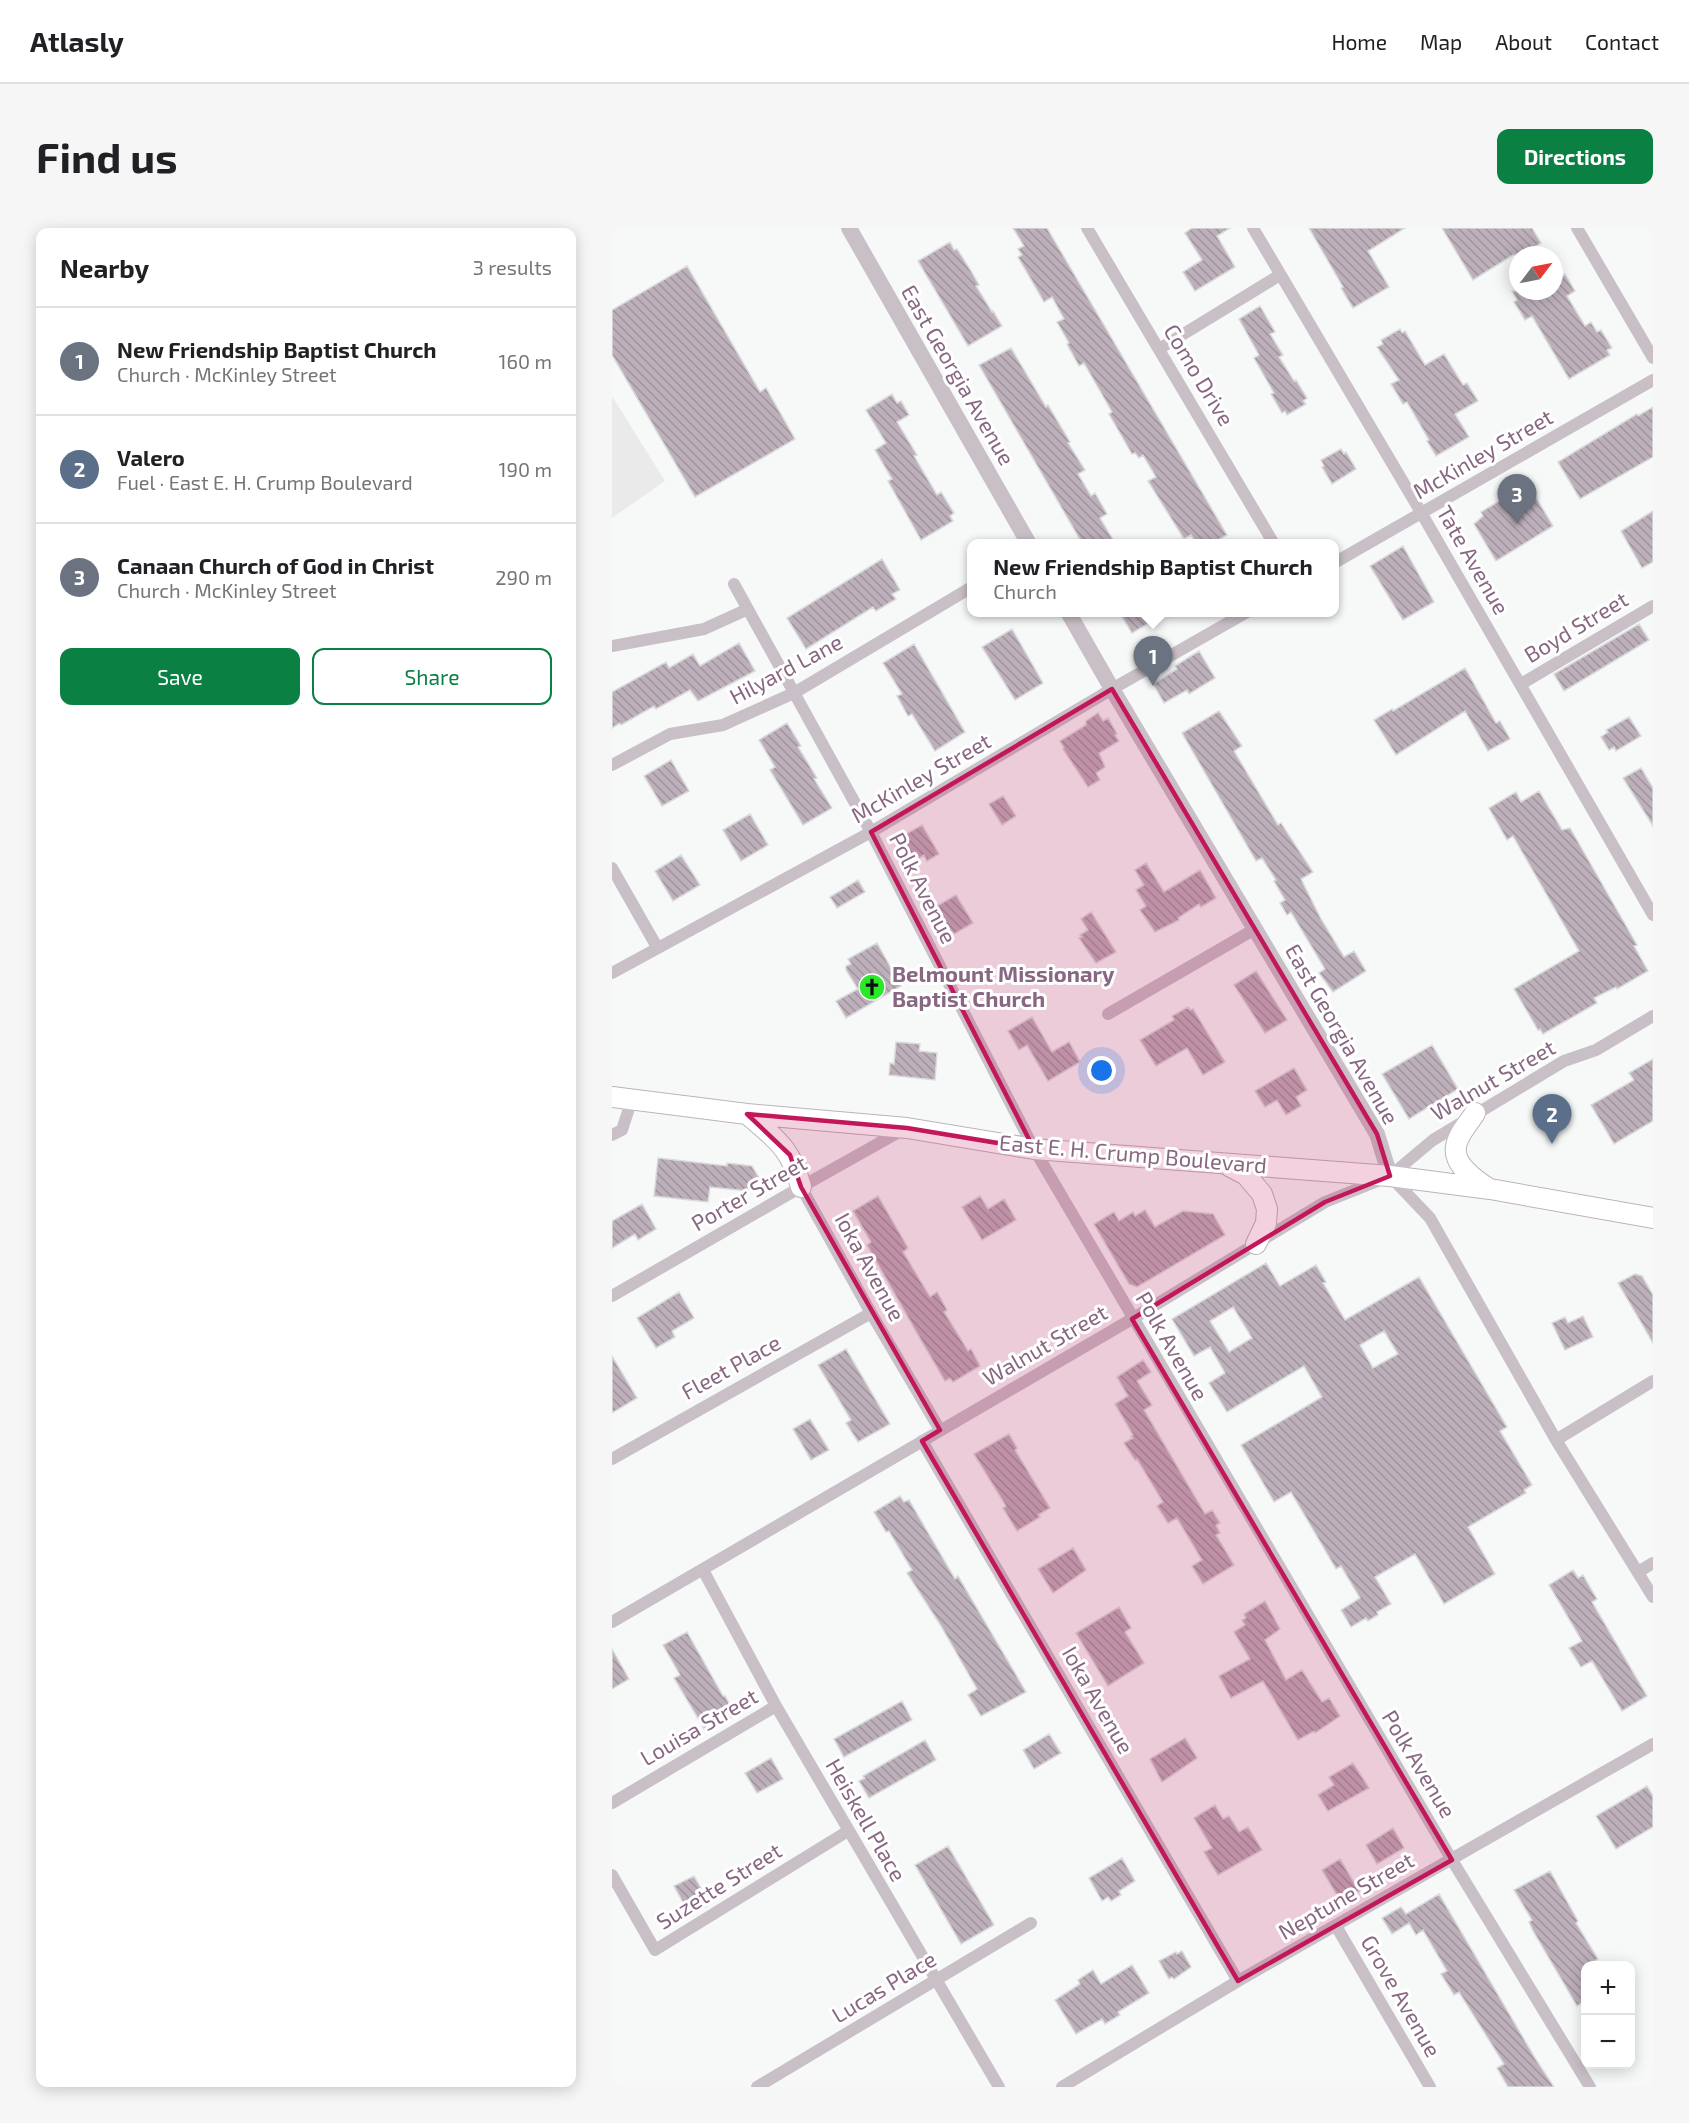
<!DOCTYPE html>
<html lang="en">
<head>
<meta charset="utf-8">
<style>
  :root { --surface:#fff; --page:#f6f6f6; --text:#202124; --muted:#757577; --line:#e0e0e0; --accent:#0b8043 }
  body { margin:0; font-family:"Exo 2",sans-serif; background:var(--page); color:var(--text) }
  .controls { position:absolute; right:18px; bottom:18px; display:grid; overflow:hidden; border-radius:12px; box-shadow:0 3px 15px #0003 }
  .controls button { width:54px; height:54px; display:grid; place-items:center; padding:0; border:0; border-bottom:2px solid var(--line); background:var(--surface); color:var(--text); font:30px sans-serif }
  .compass { position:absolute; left:897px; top:18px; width:54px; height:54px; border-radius:50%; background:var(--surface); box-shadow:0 3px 15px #0003; rotate:58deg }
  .you { position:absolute; left:490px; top:843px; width:21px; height:21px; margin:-15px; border:4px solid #fff; border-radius:50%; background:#1a73e8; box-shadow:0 0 0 9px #1a73e833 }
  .badge { display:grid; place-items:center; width:39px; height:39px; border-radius:50%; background:var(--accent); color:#fff; font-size:20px; font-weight:700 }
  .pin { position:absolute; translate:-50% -50px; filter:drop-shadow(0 2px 3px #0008) }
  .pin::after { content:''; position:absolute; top:32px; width:21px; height:18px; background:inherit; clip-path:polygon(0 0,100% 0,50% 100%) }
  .popup { position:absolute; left:355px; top:311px; width:372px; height:78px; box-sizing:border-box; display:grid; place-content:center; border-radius:12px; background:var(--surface); filter:drop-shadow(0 2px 4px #0005); font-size:20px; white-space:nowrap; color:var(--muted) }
  .popup b { font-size:22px; color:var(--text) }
  .popup::after { content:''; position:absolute; left:50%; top:100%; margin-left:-12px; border:12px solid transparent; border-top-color:var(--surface) }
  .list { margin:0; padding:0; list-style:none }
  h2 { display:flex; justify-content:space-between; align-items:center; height:78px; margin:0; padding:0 24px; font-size:26px }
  h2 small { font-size:20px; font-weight:400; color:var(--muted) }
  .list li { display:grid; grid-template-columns:39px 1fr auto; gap:18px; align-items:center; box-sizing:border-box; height:108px; padding:0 24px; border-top:2px solid var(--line) }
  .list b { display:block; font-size:22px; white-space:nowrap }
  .list p { margin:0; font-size:20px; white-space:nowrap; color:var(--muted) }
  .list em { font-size:20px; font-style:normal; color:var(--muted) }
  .actions { display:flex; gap:12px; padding:18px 24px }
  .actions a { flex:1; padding:14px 0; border:2px solid var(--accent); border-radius:12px; text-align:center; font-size:21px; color:var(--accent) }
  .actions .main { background:var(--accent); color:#fff }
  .map { position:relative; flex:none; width:1041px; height:1859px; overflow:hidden; border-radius:12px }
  header { display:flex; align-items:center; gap:36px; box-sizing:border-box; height:84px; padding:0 30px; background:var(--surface); border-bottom:2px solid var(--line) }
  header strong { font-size:28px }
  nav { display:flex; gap:33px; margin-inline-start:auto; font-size:21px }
  .intro { display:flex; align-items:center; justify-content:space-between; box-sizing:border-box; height:144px; padding:0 36px }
  h1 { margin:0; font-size:42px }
  .button { padding:15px 27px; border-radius:12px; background:var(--accent); color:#fff; font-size:21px; font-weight:700 }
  main { display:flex; gap:36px; padding:0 36px }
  aside { flex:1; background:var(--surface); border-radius:12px; box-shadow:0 3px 15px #0003 }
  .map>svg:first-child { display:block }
  .built { fill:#eaeaea }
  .building { fill:url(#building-back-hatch); stroke:#d9dbda; stroke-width:1.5; fill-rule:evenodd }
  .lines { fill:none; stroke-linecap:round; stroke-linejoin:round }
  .primary-casing { stroke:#bdb3bb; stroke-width:22 }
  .minor { stroke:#c9c0c7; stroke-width:12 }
  .tertiary { stroke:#c9c0c7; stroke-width:16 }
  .primary { stroke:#fff; stroke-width:20 }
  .marked { fill:#c2185b; fill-opacity:0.2; stroke:#c2185b; stroke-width:4.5; stroke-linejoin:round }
  .labels { text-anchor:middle; stroke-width:6; stroke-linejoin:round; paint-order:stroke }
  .street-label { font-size:22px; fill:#886782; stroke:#fff }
  .poi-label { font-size:22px; font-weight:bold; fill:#886782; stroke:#fff; text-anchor:start }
</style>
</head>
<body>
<header>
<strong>Atlasly</strong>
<nav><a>Home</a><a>Map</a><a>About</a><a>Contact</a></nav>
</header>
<div class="intro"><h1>Find us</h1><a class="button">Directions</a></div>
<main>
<aside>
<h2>Nearby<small>3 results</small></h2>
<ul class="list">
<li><span class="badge" style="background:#6b7280">1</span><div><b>New Friendship Baptist Church</b><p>Church · McKinley Street</p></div><em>160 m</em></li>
<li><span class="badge" style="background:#5c6f8a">2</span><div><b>Valero</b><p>Fuel · East E. H. Crump Boulevard</p></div><em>190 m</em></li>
<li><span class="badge" style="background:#6b7280">3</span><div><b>Canaan Church of God in Christ</b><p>Church · McKinley Street</p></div><em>290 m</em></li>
</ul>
<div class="actions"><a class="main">Save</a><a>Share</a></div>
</aside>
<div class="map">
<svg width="1041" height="1859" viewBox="0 0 1041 1859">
  <defs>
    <pattern id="building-back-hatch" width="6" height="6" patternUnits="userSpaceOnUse" patternTransform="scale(1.5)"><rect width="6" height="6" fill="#bdb0bb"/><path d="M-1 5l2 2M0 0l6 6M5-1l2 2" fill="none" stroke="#9f939d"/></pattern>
  </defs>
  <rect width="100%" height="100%" fill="#f7f9f9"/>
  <!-- built -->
  <path class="built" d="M0,168l53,85 -53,37z"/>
  <!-- building -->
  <path class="building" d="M401,0h34l180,307 -14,8h-17l-5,-8 -7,4 -36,-58 8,-4 -13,-22 -4,3 -4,-5 -3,1 -23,-40 3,-2 -28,-49 -5,3 -12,-22 2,-1 -12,-21 7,-3 -12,-22 -8,5 -26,-45 4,-2 -4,-6 6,-3z
    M580,0h38l-13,8 18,31 -40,24 -12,-19 19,-12 -17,-27z
    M697,0h96l-37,23 21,36 -36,21 -12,-20 2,-1z
    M830,0h90l9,15 -19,12h-9l-40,25z
    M338,14l4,8 3,-1 14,22 8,14 -3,1 16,26 1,-1 9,15 -34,20 -50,-85z
    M75,38l73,126 6,-4 29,51 -100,58 -83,-142v-45z
    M942,45l3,5 8,-4 10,17 -8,5 18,30 6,-4 6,10 4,-2 11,18 -5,2 3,5 -41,24 -37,-63 -7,4 -11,-18 3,-2 -5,-9h42z
    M648,78l15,26 -5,2 13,21 -4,2 15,24 2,-1 11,18 -4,3 3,3 -19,11 -2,-4 -3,2 -11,-19 3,-1 -20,-35 5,-3 -20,-36z
    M788,101l2,4 3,-2 20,34 19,-11 19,31 4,-2 11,18 -23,13 14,23 -33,19 -9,-15 2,-1 -22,-38 -4,2 -12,-20 8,-4 -22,-33 6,-3 -2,-4z
    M399,120l35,59 2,-2 22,37 -2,1 17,27 -7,4 13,22 4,-3 12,21 -7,4 15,25h-33l-103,-178z
    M280,166l5,9 4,-2 8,14 -12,7 20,33 -3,1 23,39 4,-3 13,21 -4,3 3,5 -32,19 -33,-59 4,-2 -17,-29 11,-7 -20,-33z
    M1041,179v50l-73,42 -22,-37 79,-48 1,2z
    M729,221l3,5 2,-2 10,17 -24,15 -10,-17 2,-1 -3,-6z
    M916,256l25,42 -57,35 -22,-37 9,-8 -2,-4z
    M1041,283v51l-11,6 -21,-37z
    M791,318l31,56 -31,18 -33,-54z
    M270,331l18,31 -8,4 4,5 -20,12 -3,-4 -67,42 -19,-31z
    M507,384h49l-36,21z
    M1027,396l10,16 -85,51 -10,-17z
    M400,401l31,54 -28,17 -33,-53z
    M127,415l16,28 -57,30 -8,-11 -34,19 -2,-3 -33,19 -1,-2 -8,5v-36l54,-30 3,6 24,-14 7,12z
    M302,416l51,88 -30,19 -23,-37 -4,2 -11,-20 5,-2 -19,-31z
    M587,423l16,27 -26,16 -2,-4 -23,13 -11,-19 24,-15 -2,-3z
    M853,440l31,55 4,-2 10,18 -22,12 -23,-40 -69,44 -22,-35 18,-11 1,2z
    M607,483l23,35 -8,5 44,74 3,-2 32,49 -12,7 20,40 23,38 10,-6 12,20 -33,21 -14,-19 6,-4 -34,-57 -4,3 -7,-12 5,-3 -11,-19 2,-1 -14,-22 -6,3 -74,-128z
    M486,485l5,8 5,-3 9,16 -2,1 4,6 -20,12 6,14 -9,6 4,7 -12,7 -25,-38 1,-1 -4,-7 26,-16v-4z
    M1017,489l12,19 -25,15 -2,-4 -5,3 -8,-13 7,-5 -2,-2z
    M175,495l14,23 -3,1 19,31 -3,1 18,29 -29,17 -33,-55 5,-3 -16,-27z
    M59,532l18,31 -27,15 -18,-30z
    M1029,540l12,20v38l-30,-48z
    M927,563l23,39 8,-2 67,117 -3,1 14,25 -31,18 -1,-2 -22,11 3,5 -54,31 -3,-5 -2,1 -24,-41 65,-38 -66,-115 -6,4 -18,-32 27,-16 5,10z
    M391,568l13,20 -14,9 -13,-21z
    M138,586l18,31 -27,16 -18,-31z
    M310,597l17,29 -12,7 -3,-6 -11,7 -14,-24z
    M69,627l19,30 -27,16 -18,-30z
    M534,635l18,29 36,-22 16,28 -15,9 -2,-3 -21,14 1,2 -24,12 -15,-22 6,-4 -10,-16 8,-5 -9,-15z
    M246,652l7,12 -28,16 -7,-11z
    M344,667l17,28 -19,11 -15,-18 3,-2 -5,-8z
    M479,684l25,40 -20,11 -17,-25 3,-1 -2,-2 8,-5 -7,-11z
    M265,715l24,43 -55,32 -10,-17 22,-12 -12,-19v-4l5,-2 -3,-5z
    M644,743l31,49 -22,13 -31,-48z
    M576,779l2,3 3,-1 32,53 -22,13 -16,-27 -31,18 -16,-26 34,-20 -2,-4z
    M420,789l20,35 17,-10 11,20 -32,19 -21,-36 -8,5 -11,-19z
    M284,814l24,2 -1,7 18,2 -2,27 -46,-5 1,-12 4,1z
    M820,817l26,44 -49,30 -27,-45z
    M1041,831v62l-39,23 -23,-39 43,-25 -5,-7z
    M682,840l13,22 -11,7 5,9 -15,9 -9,-15 -12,7 -10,-16z
    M46,930l69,8v-3l25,3 10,17 -14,8 -38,-4 -2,15 -54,-6z
    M266,968l30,52 -5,4 27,45 7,-5 10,18 -3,2 24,39 3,-2 9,17 -27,16 -3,-4 -5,3 -24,-41 -54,-95 4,-3 -18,-31z
    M368,968l8,13 16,-10 12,21 -34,20 -20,-33z
    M30,976l14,25 -18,11 -3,-6 -23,14v-27z
    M533,982l10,17 28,-16 30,3 12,21 -88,52 -8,-3 -35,-60 20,-12 5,9 14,-9 2,4z
    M654,1035l14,23 36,-21 10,17 -3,1 22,37 74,-43 88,150 -7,4 32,54 -8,5 2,3 -58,34 27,47 -51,30 -29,-50 -40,23 16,27 -14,8 1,3 -10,6 -2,-3 -15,9 -10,-17 19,-12 -19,-32 -5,3 -45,-77 -17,10 -33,-57 81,-48 -18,-31 -77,46 -18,-29 16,-10 -15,-26 -16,9 -22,-37zM621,1079l19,31 -23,14 -19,-31zM772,1103l14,23 -25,14 -13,-23z
    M1023,1046l7,2 11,19v48l-35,-60z
    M67,1064l15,26 -22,13 3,6 -19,11 -19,-30z
    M971,1088l10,21 -28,13 -13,-27 13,-6 3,6z
    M234,1121l44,75 -32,18 -12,-19 5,-3 -33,-55z
    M0,1128l25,42 -25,15z
    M531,1132l8,12 -14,9 15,24 -8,5 61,104 7,-4 8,13 -4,2 4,8 -4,2 18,30 -31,19 -11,-18 10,-6 -25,-42 -9,5 -11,-17 6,-4 -26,-43 -2,1 -11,-17 9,-5 -2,-2 2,-1 -18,-31 13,-8 -11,-19z
    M198,1191l19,31 -18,10 -18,-31z
    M397,1206l8,14 -2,2 35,58 -12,7 2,2 -23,14 -14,-23 3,-2 -32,-52z
    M288,1268l4,6 5,-2 46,79 3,-3 68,116 -45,24 -13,-21 9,-6 -36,-63 -34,-53 5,-3 -23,-39 -3,1 -12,-20z
    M461,1320l13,22 -33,23 -15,-24z
    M961,1342l5,8 5,-3 14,24 -5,3 55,94 -25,15 -30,-50 -11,6 -12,-19 13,-7 -33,-56z
    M653,1373l15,28 -15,11 21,40 16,-10 20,32 7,-4 11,18 -25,17 -1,-2 -16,9 -35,-59 -32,17 -12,-22 31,-17 -16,-27 11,-7 -3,-5 4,-2 -2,-4z
    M507,1379l12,21 -6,4 19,31 -36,23 -32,-53z
    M75,1404l36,64h2l11,19 -30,17 -32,-54 6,-3 -17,-30z
    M0,1421l17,30 -17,10z
    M290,1473l10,19 -68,37 -10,-18z
    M437,1506l12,19 -27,16 -11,-19z
    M573,1510l12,20 -35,24 -12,-23z
    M313,1512l11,20 -67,38 -10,-17 6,-3 -2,-2z
    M159,1530l12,21 -26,14 -12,-20z
    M741,1535l16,25 -41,23 -10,-16 16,-10 -5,-8z
    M1035,1558l6,10v31l-37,22 -20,-33z
    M603,1577l8,14 6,-3 10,16 9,-5 14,23 -44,25 -14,-23 8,-4 -18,-30z
    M781,1600l11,20 -27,16 -11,-19z
    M336,1618l46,79 -33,19 -46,-79z
    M510,1630l13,23 -16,10 2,4 -10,6 -3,-4 -6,4 -13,-23z
    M728,1631l19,32 -18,11 -19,-32z
    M938,1643l28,50 -2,2 22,36 -7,4 1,2h-6v36l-9,5 -44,-75 -4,-9 3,-2 -18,-30z
    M82,1648l16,28 -20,11 -16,-29z
    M827,1666l96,164 19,29h-46l-11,-19 7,-4 -45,-72 -5,3 -13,-21 6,-3 -24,-41 -7,5 -7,-12 -17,11 -10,-16 19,-11 5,7z
    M570,1723l9,16 -17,12 -2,-2 -3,2 -10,-18 17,-9 1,2z
    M520,1737l17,28 -31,19 2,3 -15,9 -3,-5 -26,15 -21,-34 25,-16 -2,-4 15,-10 8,14z"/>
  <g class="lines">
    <defs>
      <path id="primary" d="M0,869l135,17 160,14 127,21 356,27 100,13 163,29
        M863,885c-6,10 -18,22 -19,34 -3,17 19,33 32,41
        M135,886c29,25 44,34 54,73
        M617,938l17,9 16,19 5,15 -1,14 -10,21"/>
    </defs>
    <!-- primary casing -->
    <use href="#primary" class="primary-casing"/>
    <!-- minor -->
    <path class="minor" d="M475,0l187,316
      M641,0l169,286 231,401
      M965,0l76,130
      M547,121l121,-74
      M722,335l319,-183
      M122,356l137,248 163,317 418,711 138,227
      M0,418l92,-17 44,-20
      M909,456l132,-78
      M0,537l58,-31 53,-9 71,-32 178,-106
      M0,640l45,79
      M0,745l259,-141 241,-143 135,-77
      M496,786l147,-85
      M0,907l10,-5 10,-31
      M779,949l39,41 126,222 97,157
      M189,959l70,126 69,117
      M0,1068l189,-109 105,-59
      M944,1212l97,-59
      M310,1213l316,540
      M0,1231l259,-146
      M91,1342l73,136 223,381
      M1026,1344l15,-9
      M0,1394l520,-303 193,-117 65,-26 43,-36 131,-79 32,-11 57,-34
      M0,1575l164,-97
      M0,1647l43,75 193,-119
      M724,1698l94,161
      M145,1859l274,-164
      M450,1859l176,-106 415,-237"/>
    <!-- tertiary -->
    <path class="tertiary" d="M237,0l180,316
      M456,384l44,77 265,445 13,42"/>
    <!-- primary -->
    <use href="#primary" class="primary"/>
  </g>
  <!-- marked area -->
  <path class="marked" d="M500,461l265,445 13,42 -65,26 -193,117 320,541 -214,121 -316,-540 18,-11 -139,-243 -11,-32 -43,-41 160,14 127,21 -163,-317z"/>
  <!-- icons -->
  <defs>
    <symbol id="church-disc" viewBox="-11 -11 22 22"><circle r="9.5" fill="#29e828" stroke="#fff"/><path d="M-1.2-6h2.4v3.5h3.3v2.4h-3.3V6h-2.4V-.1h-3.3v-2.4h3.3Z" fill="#111"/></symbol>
  </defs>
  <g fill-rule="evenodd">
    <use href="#church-disc" x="245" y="744" width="30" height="30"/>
  </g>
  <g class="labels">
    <!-- street labels -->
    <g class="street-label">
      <text transform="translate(346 147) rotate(60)" y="8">East Georgia Avenue</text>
      <text transform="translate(587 147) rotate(59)" y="8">Como Drive</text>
      <text transform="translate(871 226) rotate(-30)" y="8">McKinley Street</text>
      <text transform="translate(861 332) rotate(60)" y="8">Tate Avenue</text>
      <text transform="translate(964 399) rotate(-31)" y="8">Boyd Street</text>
      <text transform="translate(174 441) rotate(-28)" y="8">Hilyard Lane</text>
      <text transform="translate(309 550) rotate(-30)" y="8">McKinley Street</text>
      <text transform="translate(311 660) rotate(63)" y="8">Polk Avenue</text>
      <text transform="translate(730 806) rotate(60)" y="8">East Georgia Avenue</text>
      <text transform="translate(881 852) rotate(-30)" y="8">Walnut Street</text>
      <text transform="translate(521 926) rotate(5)" y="8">East E. H. Crump Boulevard</text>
      <text transform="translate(137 965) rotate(-30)" y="8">Porter Street</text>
      <text transform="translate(258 1039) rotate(61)" y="8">Ioka Avenue</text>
      <text transform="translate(433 1117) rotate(-30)" y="8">Walnut Street</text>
      <text transform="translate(560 1118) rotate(60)" y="8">Polk Avenue</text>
      <text transform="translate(119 1139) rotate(-29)" y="8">Fleet Place</text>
      <text transform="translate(486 1472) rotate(60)" y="8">Ioka Avenue</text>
      <text transform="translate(87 1499) rotate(-30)" y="8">Louisa Street</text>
      <text transform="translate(807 1536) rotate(59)" y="8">Polk Avenue</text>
      <text transform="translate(254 1592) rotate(60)" y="8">Heiskell Place</text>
      <text transform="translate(107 1658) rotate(-32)" y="8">Suzette Street</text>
      <text transform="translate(734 1668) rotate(-30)" y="8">Neptune Street</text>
      <text transform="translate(272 1759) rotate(-31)" y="8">Lucas Place</text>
      <text transform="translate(789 1768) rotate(60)" y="8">Grove Avenue</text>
    </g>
    <!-- poi labels -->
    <g class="poi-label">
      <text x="280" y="754">Belmount Missionary<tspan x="280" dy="25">Baptist Church</tspan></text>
    </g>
  </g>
</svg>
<div class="controls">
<button>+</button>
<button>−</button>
</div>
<svg class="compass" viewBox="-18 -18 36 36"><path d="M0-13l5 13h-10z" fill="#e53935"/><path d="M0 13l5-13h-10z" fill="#757577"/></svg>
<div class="you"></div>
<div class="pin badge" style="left:541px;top:458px;background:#6b7280">1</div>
<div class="popup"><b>New Friendship Baptist Church</b>Church</div>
<div class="pin badge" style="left:940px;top:916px;background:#5c6f8a">2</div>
<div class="pin badge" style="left:905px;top:296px;background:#6b7280">3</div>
</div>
</main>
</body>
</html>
